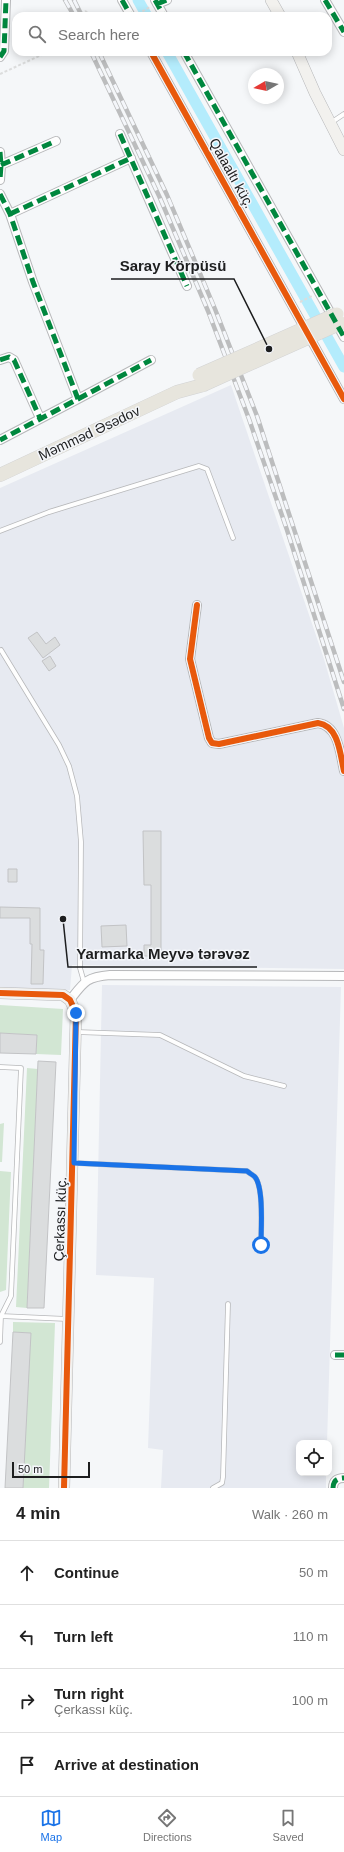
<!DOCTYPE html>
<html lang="en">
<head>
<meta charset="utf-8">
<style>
  :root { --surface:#fff; --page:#f2f2f2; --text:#222; --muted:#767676; --line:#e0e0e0; --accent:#1a73e8 }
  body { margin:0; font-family:Helvetica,sans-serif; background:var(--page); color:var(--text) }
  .controls { position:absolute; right:12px; bottom:12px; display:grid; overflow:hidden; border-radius:8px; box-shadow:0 2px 10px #0003 }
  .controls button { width:36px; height:36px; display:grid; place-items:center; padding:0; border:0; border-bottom:1px solid var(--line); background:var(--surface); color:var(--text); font:20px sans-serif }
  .compass { position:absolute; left:248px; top:68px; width:36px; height:36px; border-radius:50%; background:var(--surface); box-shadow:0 2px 10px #0003; rotate:261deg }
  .scale { position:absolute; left:12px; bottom:10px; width:78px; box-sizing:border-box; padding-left:4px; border:2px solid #1d1e1f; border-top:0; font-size:11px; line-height:14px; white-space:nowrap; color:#1d1e1f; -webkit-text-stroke:3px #f4f6fa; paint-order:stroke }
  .stop { position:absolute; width:12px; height:12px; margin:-9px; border:3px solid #1a73e8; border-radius:50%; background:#fff }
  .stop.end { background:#1a73e8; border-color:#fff; box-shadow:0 1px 4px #0008 }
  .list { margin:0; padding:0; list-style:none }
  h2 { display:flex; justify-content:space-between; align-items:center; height:52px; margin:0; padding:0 16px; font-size:17px }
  h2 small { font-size:13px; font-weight:400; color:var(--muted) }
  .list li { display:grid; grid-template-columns:26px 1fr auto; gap:12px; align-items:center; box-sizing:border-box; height:64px; padding:0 16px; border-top:1px solid var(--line) }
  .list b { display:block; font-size:15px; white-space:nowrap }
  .list p { margin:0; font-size:13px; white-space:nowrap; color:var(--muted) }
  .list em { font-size:13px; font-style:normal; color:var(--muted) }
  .icon { flex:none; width:22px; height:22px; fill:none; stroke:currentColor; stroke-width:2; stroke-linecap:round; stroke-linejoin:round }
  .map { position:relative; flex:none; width:344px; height:1488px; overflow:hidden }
  .search { position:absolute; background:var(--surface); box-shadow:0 2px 10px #0003; left:12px; right:12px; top:12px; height:44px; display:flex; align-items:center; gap:10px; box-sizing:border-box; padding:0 14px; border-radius:12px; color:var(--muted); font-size:15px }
  .sheet { height:308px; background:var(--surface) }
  nav { display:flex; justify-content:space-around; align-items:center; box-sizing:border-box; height:56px; border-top:1px solid var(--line); background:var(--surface); font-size:11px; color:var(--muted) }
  nav a { display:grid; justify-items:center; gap:2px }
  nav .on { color:var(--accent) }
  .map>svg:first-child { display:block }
  .built { fill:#e7eaf1 }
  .green { fill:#d2e6d3 }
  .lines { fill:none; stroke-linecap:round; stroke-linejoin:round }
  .canal { stroke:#b4ecfc; stroke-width:11 }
  .building { fill:#dbddde; stroke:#c2c3c5 }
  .lane-casing { stroke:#b7b8ba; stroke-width:5.5 }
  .street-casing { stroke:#b7b8ba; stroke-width:10 }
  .secondary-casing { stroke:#b7b8ba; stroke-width:12 }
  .primary-casing { stroke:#d2d3d4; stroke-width:14 }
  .path { stroke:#dcdddd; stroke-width:2; stroke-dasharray:3 2; stroke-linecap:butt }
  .lane { stroke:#fefefe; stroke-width:4 }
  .street { stroke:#fefefe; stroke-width:8 }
  .secondary { stroke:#f2f1ee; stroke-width:11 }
  .primary { stroke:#e7e5dd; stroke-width:13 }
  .rail-casing { stroke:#bcbdbe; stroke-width:4.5 }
  .rail { stroke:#f4f6fa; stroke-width:3; stroke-dasharray:9; stroke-linecap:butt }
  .primary-bridge-casing { stroke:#d2d3d4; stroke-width:14; stroke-linecap:butt }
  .path-bridge { stroke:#dcdddd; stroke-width:2; stroke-dasharray:3 2; stroke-linecap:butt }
  .primary-bridge { stroke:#e7e5dd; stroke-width:13 }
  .quiet { stroke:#00873e; stroke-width:5; stroke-dasharray:10 5; stroke-linecap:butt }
  .cycleway-casing { stroke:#f4f6fa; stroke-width:8 }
  .cycleway { stroke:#e8590c; stroke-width:6 }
  .route { stroke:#1a73e8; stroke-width:5 }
  .labels { text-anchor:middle; stroke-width:3; stroke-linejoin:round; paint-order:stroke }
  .street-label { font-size:14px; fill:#1d1e1f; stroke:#f4f6fa }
  .leader { fill:none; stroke:#1d1e1f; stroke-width:1.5 }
  .callout-dot { fill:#1d1e1f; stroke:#f4f6fa; stroke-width:1.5 }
  .callout-label { font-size:15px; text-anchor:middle; font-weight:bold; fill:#1d1e1f; stroke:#f4f6fa; stroke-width:3; stroke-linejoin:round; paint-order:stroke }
</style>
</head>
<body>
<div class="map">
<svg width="344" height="1488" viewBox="0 0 344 1488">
  <rect width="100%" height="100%" fill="#f5f7f9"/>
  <!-- built -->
  <path class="built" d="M231,385l93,274 20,69v241l-272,-4 -2,25h-70v-502z
    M102,985l239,2 -14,456h-28v30h27v15h-165l2,-38 -15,-2 6,-170 -58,-3z"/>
  <!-- green -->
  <path class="green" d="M0,1005l63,4 -2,46 -25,-1 1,-19 -37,-2z
    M27,1068l11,1 -11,239 -11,-1z
    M4,1123l-2,39h-2v-38z
    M0,1171l11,1 -5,118 -6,2z
    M13,1322l42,1 -6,165h-26l5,-155 -15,-1z"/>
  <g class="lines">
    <!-- canal -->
    <path class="canal" d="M138,0l9,16
      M167,52l177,315"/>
  </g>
  <!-- building -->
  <path class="building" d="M37,632l9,12 9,-7 5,8 -17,13 -15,-20z
    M50,656l6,10 -7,5 -7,-10z
    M143,831h18v125h-17v-11h7v-60h-7z
    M8,869h9v13h-9z
    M0,907l40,1v42h4l-1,34h-12l1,-40h-2v-26h-30z
    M126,925l1,21 -25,1 -1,-21z
    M0,1033l37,2 -1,19 -36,-1z
    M38,1061l18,1 -12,246h-17z
    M13,1332l18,1 -8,155h-18z"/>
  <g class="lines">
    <defs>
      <path id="lane" d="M332,122l12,-8
        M0,531l49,-19 150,-46 8,3 26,69
        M1,650l58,95 10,21 8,30 4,46 -1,126 4,14
        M77,1032l83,3 84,41 40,10
        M0,1067l21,1 -10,228 -10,20 -1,26
        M74,1163l173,8c2,2 6,4 8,6 9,11 6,53 6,68
        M1,1316l66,3
        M213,1488l9,-5 1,-6 5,-173"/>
      <path id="street" d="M122,0l9,16
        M155,0l9,16
        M325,0l19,32
        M157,4l10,-4
        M151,52l193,347
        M184,52l160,285
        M0,57l4,-6 2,-51
        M120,134l67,152
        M0,152l1,13 -1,15
        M1,165l55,-24
        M0,194l10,20 23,68 45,117 -78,41
        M10,214l121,-56
        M0,360l9,-3 5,3 26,58
        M78,399l73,-39
        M197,605l-7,54 19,79 3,5 7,1 99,-21c21,3 22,31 26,48
        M70,1000c14,-18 16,-23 40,-25l234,1
        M335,1355h9
        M333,1488c0,-7 4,-10 11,-10"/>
      <path id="secondary" d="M271,0l9,16
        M297,52l18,41 29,57
        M0,993l63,2 7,5 6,13 -12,475"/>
      <path id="primary" d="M0,475l177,-83 26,-7"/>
    </defs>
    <!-- lane casing -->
    <use href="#lane" class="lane-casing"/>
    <!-- street casing -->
    <use href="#street" class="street-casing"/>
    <!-- secondary casing -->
    <use href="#secondary" class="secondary-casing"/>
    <!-- primary casing -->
    <use href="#primary" class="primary-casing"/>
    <!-- path -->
    <path class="path" d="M86,11l3,5
      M138,14l12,-7
      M0,74l48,-22
      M300,302l12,-6"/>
    <!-- lane -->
    <use href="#lane" class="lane"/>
    <!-- street -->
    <use href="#street" class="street"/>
    <!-- secondary -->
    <use href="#secondary" class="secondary"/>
    <!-- primary -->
    <use href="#primary" class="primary"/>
    <defs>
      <path id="rail" d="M65,0l9,16
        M74,0l8,16
        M91,52l69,146 48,113 41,108 38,111 57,179
        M99,52l68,143 48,114 42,107 87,266"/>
    </defs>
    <!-- rail casing -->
    <use href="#rail" class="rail-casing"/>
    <!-- rail -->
    <use href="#rail" class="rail"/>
    <defs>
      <path id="primary-bridge" d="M199,375l138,-61
        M203,385l138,-62"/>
    </defs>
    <!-- primary-bridge casing -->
    <use href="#primary-bridge" class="primary-bridge-casing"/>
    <!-- path-bridge -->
    <path class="path-bridge" d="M76,16l10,-5"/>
    <!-- primary-bridge -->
    <use href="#primary-bridge" class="primary-bridge"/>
    <!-- quiet -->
    <path class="quiet" d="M122,0l9,16
      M155,0l9,16
      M325,0l19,32
      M157,4l10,-4
      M184,52l160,285
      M0,57l4,-6 2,-51
      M120,134l67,152
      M0,152l1,13 -1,15
      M1,165l55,-24
      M0,194l10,20 23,68 45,117 -78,41
      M10,214l121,-56
      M0,360l9,-3 5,3 26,58
      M78,399l73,-39
      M335,1355h9
      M333,1488c0,-7 4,-10 11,-10"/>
    <defs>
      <path id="cycleway" d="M151,52l193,347
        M197,605l-7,54 19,79 3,5 7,1 99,-21c21,3 22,31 26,48
        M0,993l63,2 7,5 6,13 -12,475"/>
    </defs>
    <!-- cycleway casing -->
    <use href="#cycleway" class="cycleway-casing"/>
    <!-- cycleway -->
    <use href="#cycleway" class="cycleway"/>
  </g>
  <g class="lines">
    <!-- route -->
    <path class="route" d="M76,1013l-2,150 173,8c2,2 6,4 8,6 9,11 6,53 6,68"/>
  </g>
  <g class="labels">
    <!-- street labels -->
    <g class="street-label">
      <text transform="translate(232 173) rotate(61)" y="5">Qalaaltı küç.</text>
      <text transform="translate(89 433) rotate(-25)" y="5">Məmməd Əsədov</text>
      <text transform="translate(60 1219) rotate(-88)" y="5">Çerkassı küç.</text>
    </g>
  </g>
  <!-- callouts -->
  <path class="leader" d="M269 349L234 279H111M63 919L68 967H257"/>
  <g class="callout-dot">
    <circle cx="269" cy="349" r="4"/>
    <circle cx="63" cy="919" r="4"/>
  </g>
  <g class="callout-label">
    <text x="173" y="271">Saray Körpüsü</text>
    <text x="163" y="959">Yarmarka Meyvә tәrәvәz</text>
  </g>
</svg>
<div class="controls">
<button><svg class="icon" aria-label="locate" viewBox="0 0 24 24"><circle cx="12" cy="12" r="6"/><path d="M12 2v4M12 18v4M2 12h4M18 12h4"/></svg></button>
</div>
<svg class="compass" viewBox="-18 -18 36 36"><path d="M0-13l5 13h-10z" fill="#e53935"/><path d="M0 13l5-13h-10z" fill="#767676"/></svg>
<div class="scale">50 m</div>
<div class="stop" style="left:261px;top:1245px"></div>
<div class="stop end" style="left:76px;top:1013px"></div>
<div class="search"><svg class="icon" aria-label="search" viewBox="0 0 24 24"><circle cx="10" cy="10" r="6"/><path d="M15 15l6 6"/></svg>Search here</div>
</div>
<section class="sheet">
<h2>4 min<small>Walk · 260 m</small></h2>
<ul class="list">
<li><svg class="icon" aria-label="ahead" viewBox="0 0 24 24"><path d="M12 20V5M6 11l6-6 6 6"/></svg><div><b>Continue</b></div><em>50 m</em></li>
<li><svg class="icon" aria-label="left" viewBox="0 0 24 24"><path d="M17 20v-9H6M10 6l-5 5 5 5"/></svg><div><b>Turn left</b></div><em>110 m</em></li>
<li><svg class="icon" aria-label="right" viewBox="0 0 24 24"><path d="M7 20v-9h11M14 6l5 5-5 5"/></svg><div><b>Turn right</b><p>Çerkassı küç.</p></div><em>100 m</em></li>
<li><svg class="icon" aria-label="arrive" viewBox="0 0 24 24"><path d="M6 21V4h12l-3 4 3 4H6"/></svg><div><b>Arrive at destination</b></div></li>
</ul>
</section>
<nav>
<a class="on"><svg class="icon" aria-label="map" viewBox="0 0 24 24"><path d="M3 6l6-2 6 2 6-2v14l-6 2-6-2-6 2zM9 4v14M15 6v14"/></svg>Map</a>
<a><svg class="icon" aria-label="directions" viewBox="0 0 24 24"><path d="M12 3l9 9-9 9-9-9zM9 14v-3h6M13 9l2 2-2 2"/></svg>Directions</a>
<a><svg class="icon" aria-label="saved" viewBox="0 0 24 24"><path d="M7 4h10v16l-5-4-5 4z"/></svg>Saved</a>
</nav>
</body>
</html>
